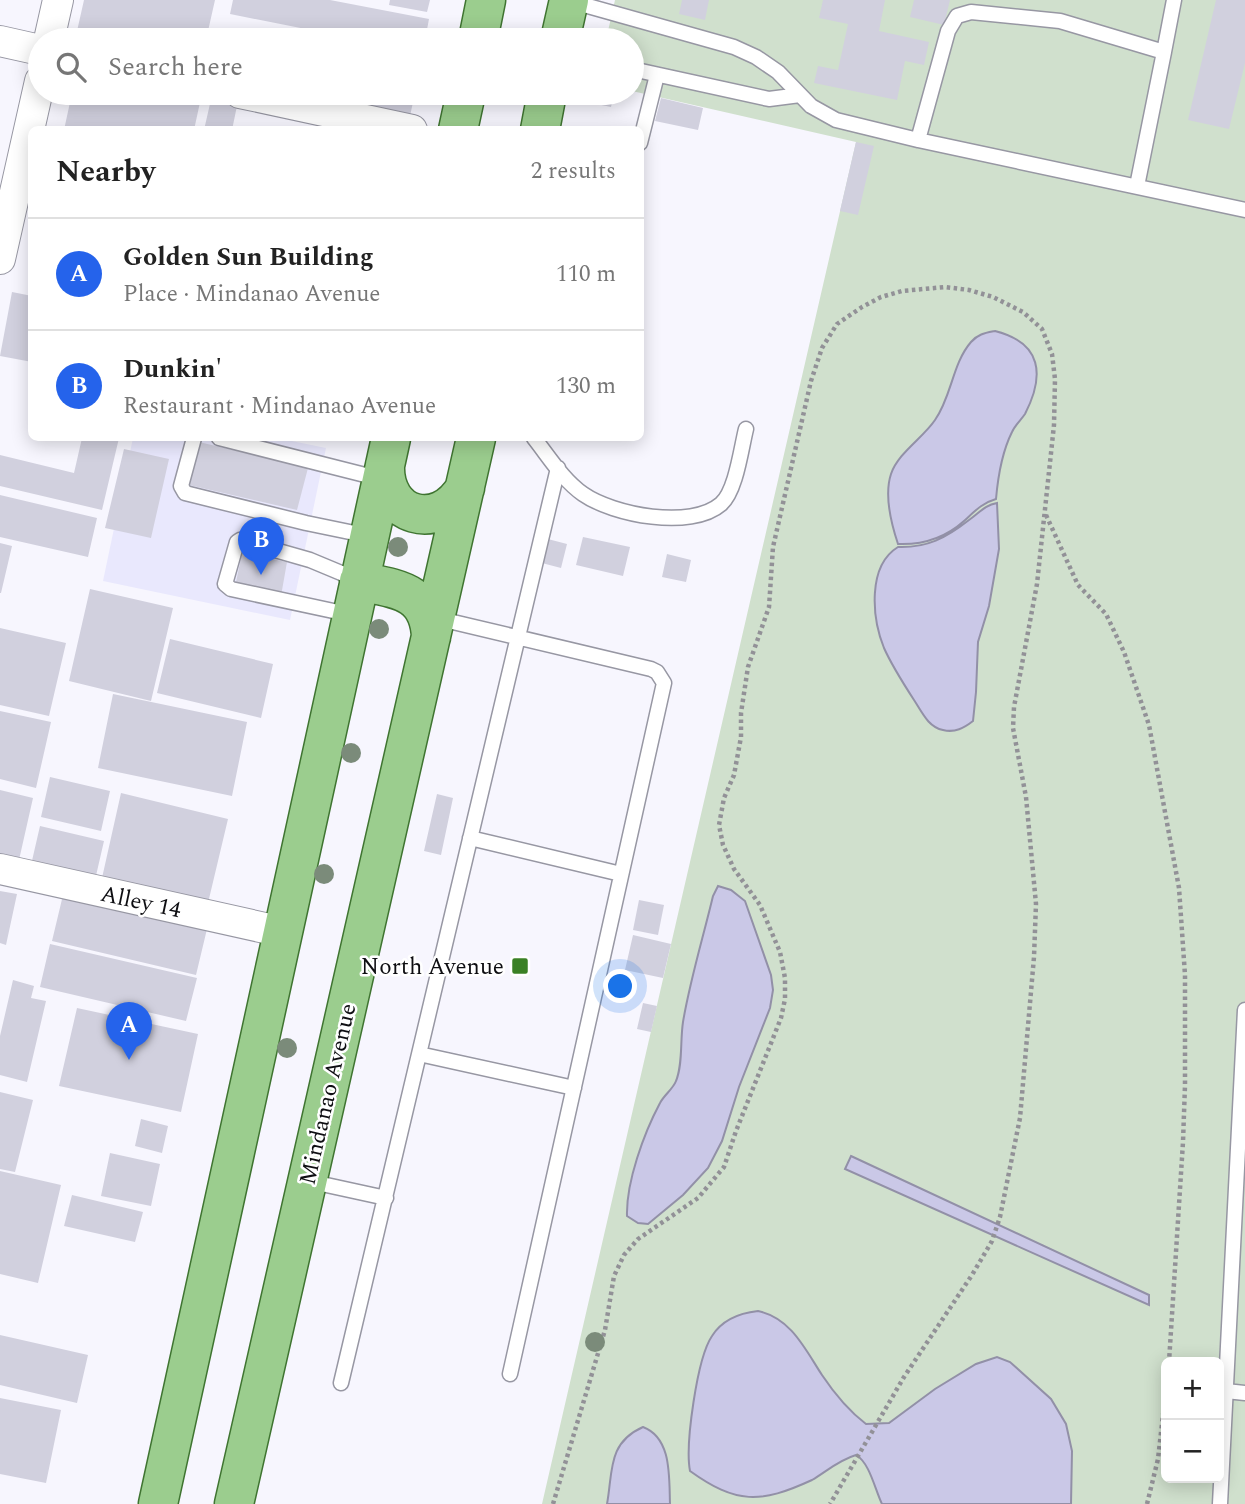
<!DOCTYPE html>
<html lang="en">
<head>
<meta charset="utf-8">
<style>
  :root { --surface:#fff; --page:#f6f6f6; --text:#222; --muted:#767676; --line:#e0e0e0; --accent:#2563eb }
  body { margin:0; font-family:Spectral,serif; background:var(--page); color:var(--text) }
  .controls { position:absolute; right:21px; bottom:21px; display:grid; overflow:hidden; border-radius:10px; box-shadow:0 4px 18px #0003 }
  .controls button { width:63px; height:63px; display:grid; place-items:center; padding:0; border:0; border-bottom:2px solid var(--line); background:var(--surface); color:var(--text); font:35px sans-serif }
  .you { position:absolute; left:621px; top:987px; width:24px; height:24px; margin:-18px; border:5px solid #fff; border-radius:50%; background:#1a73e8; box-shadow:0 0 0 10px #1a73e833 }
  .badge { display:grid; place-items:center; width:46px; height:46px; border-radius:50%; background:var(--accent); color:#fff; font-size:23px; font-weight:700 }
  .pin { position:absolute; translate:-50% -58px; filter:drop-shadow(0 2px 4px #0008) }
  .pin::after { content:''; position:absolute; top:37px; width:24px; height:21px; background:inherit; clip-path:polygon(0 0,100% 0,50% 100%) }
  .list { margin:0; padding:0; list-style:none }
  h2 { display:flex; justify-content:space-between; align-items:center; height:91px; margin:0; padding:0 28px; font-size:30px }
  h2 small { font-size:23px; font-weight:400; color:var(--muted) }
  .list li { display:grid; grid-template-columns:46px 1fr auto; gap:21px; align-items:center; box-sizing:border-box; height:112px; padding:0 28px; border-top:2px solid var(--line) }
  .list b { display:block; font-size:26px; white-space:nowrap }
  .list p { margin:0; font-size:23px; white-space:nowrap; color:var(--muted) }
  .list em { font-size:23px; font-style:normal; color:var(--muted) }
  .icon { flex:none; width:38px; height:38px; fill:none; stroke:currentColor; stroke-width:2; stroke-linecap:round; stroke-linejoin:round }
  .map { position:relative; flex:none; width:1245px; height:1504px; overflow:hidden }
  .search { position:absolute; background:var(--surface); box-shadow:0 4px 18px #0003; left:28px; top:28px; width:616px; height:77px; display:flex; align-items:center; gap:18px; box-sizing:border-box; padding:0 24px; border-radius:38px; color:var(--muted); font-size:26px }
  .panel { position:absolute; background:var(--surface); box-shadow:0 4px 18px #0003; left:28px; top:126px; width:616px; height:315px; border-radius:10px }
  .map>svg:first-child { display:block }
  .built { fill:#e9e8fd }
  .green { fill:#d0e0cd; fill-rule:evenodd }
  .water { fill:#cac8e7; stroke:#9290a7; stroke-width:2 }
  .building { fill:#d1d0de }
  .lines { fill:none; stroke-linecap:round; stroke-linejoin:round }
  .lane-casing { stroke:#9797a3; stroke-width:17 }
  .street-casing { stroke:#9797a3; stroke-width:32 }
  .primary-casing { stroke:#3f7431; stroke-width:41 }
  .path { stroke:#929197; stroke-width:4.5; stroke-dasharray:3.5 3.5; stroke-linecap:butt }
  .lane { stroke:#fff; stroke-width:14 }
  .street { stroke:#fff; stroke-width:30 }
  .primary { stroke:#9bcd8e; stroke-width:38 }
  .tree { fill:#7b8b7a }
  .poi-dot { fill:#3a8025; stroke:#fff; stroke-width:2.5 }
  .labels { text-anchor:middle; stroke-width:5; stroke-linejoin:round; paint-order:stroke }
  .street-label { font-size:23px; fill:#0e0e12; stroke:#fff }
  .poi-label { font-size:23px; fill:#0e0e12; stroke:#fff; text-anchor:end }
</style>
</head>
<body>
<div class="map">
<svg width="1245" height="1504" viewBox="0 0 1245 1504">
  <rect width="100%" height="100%" fill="#f7f6fe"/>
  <!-- built -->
  <path class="built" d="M133,438h144l49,10 -36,172 -187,-39z"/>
  <!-- green -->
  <path class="green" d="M615,0h630v1504h-703l314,-1362 -224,-51v-51h-26zM1166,1362h53v116h-53z"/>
  <!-- water -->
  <path class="water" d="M995,331c47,12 50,44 30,83 -4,6 -10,11 -13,18 -10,20 -14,44 -16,67 -14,4 -21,12 -32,22 -19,17 -41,24 -66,23 -7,-21 -14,-49 -7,-70 7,-21 32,-36 44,-54 17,-24 17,-56 36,-78 7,-8 14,-9 24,-11z
    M997,503l2,46 -10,57 -11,36 -2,50 -3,29c-9,7 -18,12 -30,9 -15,-3 -21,-18 -29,-30 -11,-17 -22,-34 -30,-52 -12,-30 -17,-82 14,-101 29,1 48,-9 71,-27 10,-7 16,-15 28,-17z
    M718,886l13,4 14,11 26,74 2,15 -3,18 -31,79 -17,54 -14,27 -25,27 -35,29 -10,-1 -11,-7c-1,-34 17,-83 33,-113 4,-8 13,-14 16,-22 7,-17 4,-40 7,-59 7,-42 20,-84 30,-126z
    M851,1156l298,139v10l-304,-136z
    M758,1311c33,7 47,38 64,64 12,18 27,36 44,49l23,-1 46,-34 41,-25 21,-7 13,5 41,37 15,25 6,27 -1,53h-189c-7,-14 -12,-41 -26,-49 -17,5 -29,16 -44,25 -52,24 -76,24 -122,-9 -5,-26 7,-113 22,-135 10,-16 28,-23 46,-25z
    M643,1427c29,11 26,50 27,77h-63c6,-32 0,-61 36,-77z"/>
  <!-- building -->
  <path class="building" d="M84,0h131l-9,40h-131z
    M233,0h97l99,19 -4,21h-64l-131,-26z
    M390,0h40l-3,12 -38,-7z
    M682,0h27l-4,20 -26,-6z
    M823,0h62l-6,31 50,11 -5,23 -19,-4 -8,39 -83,-17 4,-17 20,4 10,-46 -29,-6z
    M914,0h36l-6,25 -34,-8z
    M1216,0h29v63l-16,66 -41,-9z
    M72,93l76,1 54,-1 -8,37h-130z
    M297,93h118l-5,23z
    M594,93h20l-3,14 -19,-4z
    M212,95l26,6 -6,29h-28z
    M661,98l42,10 -5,22 -43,-9z
    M856,142l18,4 -16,69 -18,-4z
    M12,292l20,4v66l-32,-6z
    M82,438h37l-17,72 -102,-24v-31l74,18z
    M199,442l109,26 -11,42 -108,-25z
    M124,449l45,10 -18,79 -46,-10z
    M0,495l97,23 -9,39 -88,-20z
    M583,537l47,10 -7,29 -47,-11z
    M544,538l23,6 -6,24 -23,-6z
    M0,543l12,3 -11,47h-1z
    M242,553l45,9 -6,34 -46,-9z
    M667,554l24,6 -5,22 -24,-5z
    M90,589l83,19 -22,93 -82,-20z
    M0,628l66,15 -17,73 -49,-11z
    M170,639l103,25 -12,54 -104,-25z
    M113,694l134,28 -15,74 -134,-28z
    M0,711l51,11 -15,66 -36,-9z
    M50,777l60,14 -9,40 -60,-14z
    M0,790l33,8 -14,62 -19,-5z
    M121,793l107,26 -20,84 -106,-25z
    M437,794l16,4 -12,57 -17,-4z
    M40,826l64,15 -9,39 -64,-15z
    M0,891l17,3 -11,51 -6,-2z
    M63,895l144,34 -11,46 -144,-34z
    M639,900l25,5 -6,30 -25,-5z
    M633,935l38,9 -8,34 -38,-8z
    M50,944l147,34 -11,43 -146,-34z
    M13,980l21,6 -3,12 15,3 -19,81 -27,-7v-39z
    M643,1003l14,3 -6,26 -14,-3z
    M77,1008l121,26 -17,78 -122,-26z
    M0,1092l33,8 -18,72 -15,-3z
    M141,1119l27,7 -6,27 -27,-7z
    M110,1153l50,11 -9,42 -50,-10z
    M0,1171l61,14 -23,98 -38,-9z
    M72,1195l71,17 -8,30 -71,-16z
    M0,1335l88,20 -11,48 -77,-18z
    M0,1398l61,12 -15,73 -46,-9z"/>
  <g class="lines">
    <defs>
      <path id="lane" d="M570,1l164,46 22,10 22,15 33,34 25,14 82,20 327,70
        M1164,52l10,-52
        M632,69l137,30 31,-4
        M918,140l30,-109 9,-15 14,-4 89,9 104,31 -27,134
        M640,143l17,-68
        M194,438l-13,48 4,7 121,30 63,13
        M219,438l162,41
        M534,438c15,19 29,42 49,56 30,21 108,36 138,10 15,-13 20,-55 25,-75
        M352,615l-121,-26 -6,-5 12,-42 3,-2 70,20 48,20
        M436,618l215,51 6,3 7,11 -154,691
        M470,838l151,36
        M419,1054l155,34
        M308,1181l78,17
        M341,1383l217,-915
        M1226,1391l19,2
        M1220,1504l25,-494"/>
      <path id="street" d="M49,40l9,-40
        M0,41l40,9
        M240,93l172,37
        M0,259l40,-178
        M0,869l283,63"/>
      <path id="primary" d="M478,40l8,-40
        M560,40l9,-40
        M458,130l8,-37
        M540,130l7,-37
        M385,465c-2,52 53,68 80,23
        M359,581c38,8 70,10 72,56
        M158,1504l233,-1066
        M234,1504l242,-1066"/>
    </defs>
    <!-- lane casing -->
    <use href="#lane" class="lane-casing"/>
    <!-- street casing -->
    <use href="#street" class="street-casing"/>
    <!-- primary casing -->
    <use href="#primary" class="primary-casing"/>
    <!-- path -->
    <path class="path" d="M1046,515l32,70 28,29 18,38 25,73 30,163 6,87v110l-2,57 -14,220
      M553,1504l52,-174 9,-54 10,-21 14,-16 60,-41 26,-31 12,-36 45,-113 4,-19v-21l-5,-26 -20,-47 -26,-36 -11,-24 -4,-20 5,-27 10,-23 7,-38v-24l7,-46 21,-60 4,-60 38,-166 11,-33 15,-24 25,-17 19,-10 21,-6 43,-4 24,3 24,7 30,15 19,17 10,25 3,25 -1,46 -17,159 -23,123 -1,21 13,69 10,107 -2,53 -14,161 -20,99 -8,24 -20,34 -68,102 -74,127
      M1147,1504l11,-45 8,-70"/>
    <!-- lane -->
    <use href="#lane" class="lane"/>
    <!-- street -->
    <use href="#street" class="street"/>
    <!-- primary -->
    <use href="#primary" class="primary"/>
  </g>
  <!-- trees -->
  <g class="tree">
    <circle cx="398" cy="547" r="10"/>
    <circle cx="379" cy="629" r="10"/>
    <circle cx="351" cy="753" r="10"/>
    <circle cx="324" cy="874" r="10"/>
    <circle cx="287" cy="1048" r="10"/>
    <circle cx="595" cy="1342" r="10"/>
  </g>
  <!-- markers -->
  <rect class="poi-dot" x="511" y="957" width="18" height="18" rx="3.5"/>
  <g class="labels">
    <!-- street labels -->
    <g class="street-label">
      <text transform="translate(141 901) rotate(12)" y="8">Alley 14</text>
      <text transform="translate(327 1094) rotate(-77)" y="8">Mindanao Avenue</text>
    </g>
    <!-- poi labels -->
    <g class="poi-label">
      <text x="504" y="974">North Avenue</text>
    </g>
  </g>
</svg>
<div class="controls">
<button>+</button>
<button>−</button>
</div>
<div class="you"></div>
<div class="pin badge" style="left:129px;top:1060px">A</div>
<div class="pin badge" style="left:261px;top:575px">B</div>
<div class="search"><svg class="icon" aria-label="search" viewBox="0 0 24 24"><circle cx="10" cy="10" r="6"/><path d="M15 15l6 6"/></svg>Search here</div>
<section class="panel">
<h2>Nearby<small>2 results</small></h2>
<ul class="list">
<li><span class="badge">A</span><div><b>Golden Sun Building</b><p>Place · Mindanao Avenue</p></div><em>110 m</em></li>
<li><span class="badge">B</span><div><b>Dunkin'</b><p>Restaurant · Mindanao Avenue</p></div><em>130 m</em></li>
</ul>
</section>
</div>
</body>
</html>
